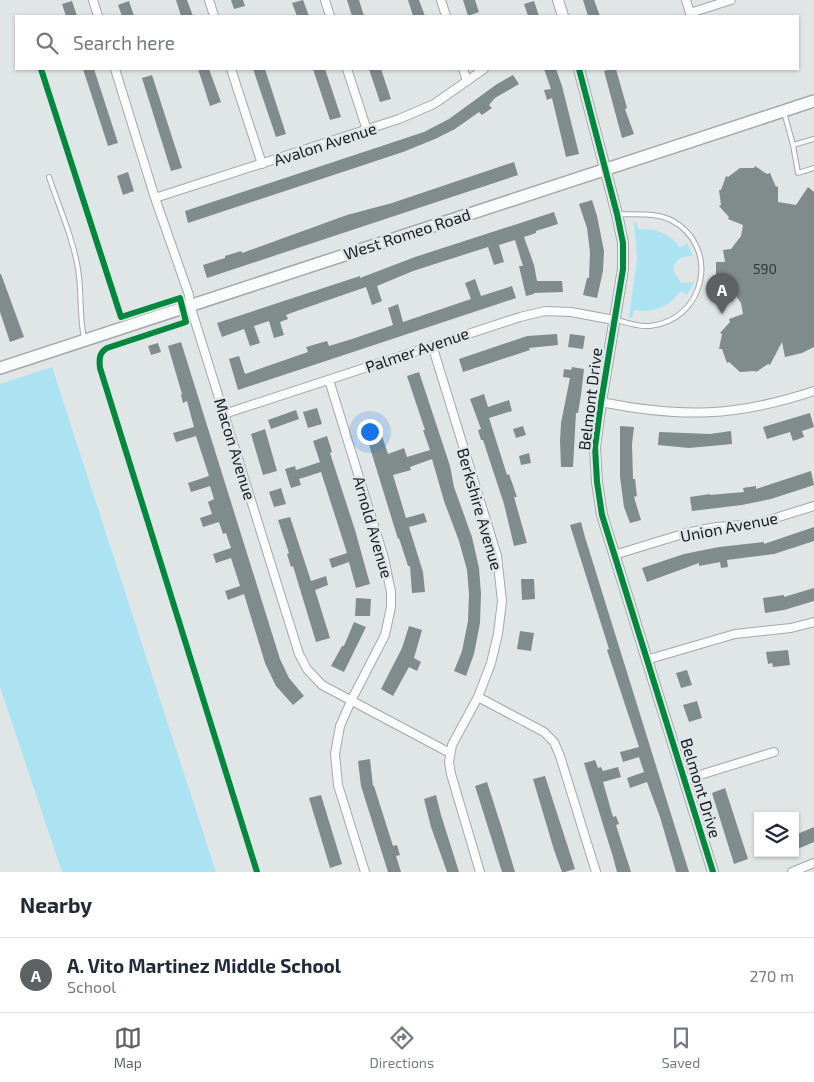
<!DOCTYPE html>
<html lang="en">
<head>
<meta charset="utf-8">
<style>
  :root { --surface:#fff; --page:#f2f2f3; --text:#1f2937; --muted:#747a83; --line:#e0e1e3; --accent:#5d6162 }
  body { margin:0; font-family:"Exo 2",sans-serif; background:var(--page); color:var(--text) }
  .controls { position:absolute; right:15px; bottom:15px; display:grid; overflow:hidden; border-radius:0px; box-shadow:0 1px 4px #0004 }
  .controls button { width:45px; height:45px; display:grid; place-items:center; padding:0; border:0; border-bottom:1px solid var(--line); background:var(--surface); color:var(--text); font:25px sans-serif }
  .you { position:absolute; left:369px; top:431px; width:18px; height:18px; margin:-12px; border:4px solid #fff; border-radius:50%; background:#1a73e8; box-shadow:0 0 0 8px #1a73e833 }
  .badge { display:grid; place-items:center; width:32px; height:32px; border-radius:50%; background:var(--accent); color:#fff; font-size:16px; font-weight:700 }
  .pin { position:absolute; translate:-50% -41px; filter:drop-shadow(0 1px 2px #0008) }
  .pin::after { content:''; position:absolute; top:26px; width:18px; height:15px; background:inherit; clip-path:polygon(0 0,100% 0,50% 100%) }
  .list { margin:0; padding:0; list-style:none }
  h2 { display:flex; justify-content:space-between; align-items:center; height:65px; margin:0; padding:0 20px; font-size:21px }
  h2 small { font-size:16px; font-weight:400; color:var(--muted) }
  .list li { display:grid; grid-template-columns:32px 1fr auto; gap:15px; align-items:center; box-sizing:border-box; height:75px; padding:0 20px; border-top:1px solid var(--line) }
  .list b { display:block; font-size:19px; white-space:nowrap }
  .list p { margin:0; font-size:16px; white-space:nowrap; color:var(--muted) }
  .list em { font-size:16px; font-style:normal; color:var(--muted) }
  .icon { flex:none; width:28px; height:28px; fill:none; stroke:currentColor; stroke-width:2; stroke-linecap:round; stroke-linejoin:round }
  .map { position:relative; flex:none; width:814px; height:872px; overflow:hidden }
  .search { position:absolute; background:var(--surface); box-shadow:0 1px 4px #0004; left:15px; right:15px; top:15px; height:55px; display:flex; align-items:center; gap:12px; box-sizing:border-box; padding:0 18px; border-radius:0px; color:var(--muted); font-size:19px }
  .sheet { height:140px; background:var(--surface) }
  nav { display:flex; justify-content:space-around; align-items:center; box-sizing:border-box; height:70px; border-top:1px solid var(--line); background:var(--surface); font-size:14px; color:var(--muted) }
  nav a { display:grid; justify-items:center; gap:2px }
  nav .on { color:var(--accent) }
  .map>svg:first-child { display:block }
  .green { fill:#ace3f3 }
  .building { fill:#808b8c }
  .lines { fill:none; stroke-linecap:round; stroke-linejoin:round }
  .service-casing { stroke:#a5a8aa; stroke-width:6 }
  .minor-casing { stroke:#a5a8aa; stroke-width:10 }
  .tertiary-casing { stroke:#a5a8aa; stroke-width:12 }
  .secondary-casing { stroke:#a5a8aa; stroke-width:14 }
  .service { stroke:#fafbfb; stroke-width:4 }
  .minor { stroke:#fafbfb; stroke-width:8 }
  .tertiary { stroke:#fafbfb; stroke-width:10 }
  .secondary { stroke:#fafbfb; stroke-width:11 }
  .cycleway-casing { stroke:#dee6e8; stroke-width:9 }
  .cycleway { stroke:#00873e; stroke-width:6 }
  .labels { text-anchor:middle; stroke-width:5; stroke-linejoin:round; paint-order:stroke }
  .number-label { font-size:14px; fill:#313637 }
  .street-label { font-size:16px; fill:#171a1b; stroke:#dee6e8 }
</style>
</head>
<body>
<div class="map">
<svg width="814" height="872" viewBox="0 0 814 872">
  <rect width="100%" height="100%" fill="#e0e5e6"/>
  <!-- green -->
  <path class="green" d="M636,221l2,8c18,-1 33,4 42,19l7,-5 6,13c-11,0 -18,2 -20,14l8,13 13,-1 -7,13 -6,-4c-12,16 -27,22 -47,19l-2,8h-3l8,-59 -3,-37z
    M52,367l164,505h-154l-62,-185v-303z"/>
  <!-- building -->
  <path class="building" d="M176,0h11l6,16h-12z
    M231,0h12l2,6 -11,3z
    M303,0l6,16h-12l-5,-13z
    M347,0h12l5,16h-12z
    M408,0h11l6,16h-12z
    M463,0h12l4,12 -11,4z
    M583,0h11l6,16h-12z
    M72,1l5,15h-11l-4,-12z
    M129,1l5,15h-12l-4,-11z
    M534,1l5,15h-11l-4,-12z
    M83,69h11l24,74 -10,3z
    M198,69h11l12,33 -11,4z
    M253,69h12l21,65 -10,3z
    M313,69h12l16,48 -11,3z
    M369,69h12l10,30 -11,3z
    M544,69h12l6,17 17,68 -13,3 -14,-59 -5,2 -3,-10 7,-1z
    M611,69h5l11,39 -2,1 9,25 -12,4 -18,-67z
    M152,75l30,93 -11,3 -29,-93z
    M513,75l6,9 -24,14 -6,7 3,3 -10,7 -3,-3 -24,17 -20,10 -32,13 -215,71 -3,-12 239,-79 25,-13 48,-35z
    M514,162l4,13 -311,103 -4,-13 22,-7v-2l16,-5 1,2 105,-38 45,-12z
    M755,166l12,8 3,-1 6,14 2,-1v16l18,3 12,-18 6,5v155l-12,6 -17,4 -3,-15 -12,23 -2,-1 -12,8 -1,-1 -15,1 -11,-10 -2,1 -5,-14h-3l3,-15 -2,-1 10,-11 -1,-3 14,-5 -2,-11 -10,-14 -7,-1 1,-11h-9v-15h9l-2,-12 8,-1 10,-13 2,-11 -15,-6 1,-2 -10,-11 2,-1 -2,-15h2l5,-14 2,1 12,-9h14z
    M128,172l6,19 -11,4 -6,-19z
    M592,200l5,16 7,35 -1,20 -6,27 -14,-3 4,-17h2l1,-26 -3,-24 -8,-24z
    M554,212l4,12 -22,7v2l-12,4 10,28 3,16h25l1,11 -29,1v1l-8,2 -7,-30h4l-8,-26 -16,5 5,17 -10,3 -6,-18 -75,24 -36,15 5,15 -10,4 -6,-18 -75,26 -5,2 2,4 -8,3 4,13 -10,3 -5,-17 -15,5 6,17 -10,3 -6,-17 -22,8 -5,-14 143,-47v2l55,-21z
    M0,274h1l23,63 -14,5 -10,-30z
    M475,279l6,17 31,-10 4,12 -278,92 -9,-31 10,-3 6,18 63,-22 -2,-5 21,-6 2,5 23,-7 41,-14 -5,-17 10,-4 5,18 68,-23 -6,-16z
    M557,334l1,11 -29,3 1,2 -67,22 -4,-13 68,-23z
    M570,334l15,2 -2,13 -15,-2z
    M181,342l99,317 9,19 15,18 -11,9 -17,-19 -11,-23 -21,-69 -16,6 -3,-9 15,-5 -9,-28 -15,5 -3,-9 18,-6 -5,-15 -3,1 -4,-12 -16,5 -3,-9 12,-4 -4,-12 6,-3 -4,-13 -19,6 -3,-9 21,-7 -13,-40 -20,6 -3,-9 21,-6 -7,-26 -4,2 -2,-8 1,-1 -14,-48z
    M158,343l3,9 -10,3 -3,-9z
    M572,367l12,2 -3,26 -3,18h-2l-3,54h-12l-1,-26 1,-18 9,-45 -7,-1 1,-8 7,1z
    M419,372l31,94 4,21 18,50 7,31 2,26 -1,29 -6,31 -8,22 -12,-5 8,-20 6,-30 1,-27 -2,-24 -8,-29 -15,-40 -12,-42 -22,8 1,3 -18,5 13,43 18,-5 3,9 -18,5 14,45 2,20 -13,1 -2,-27h-2l-9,-28 -1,1 -35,-114 14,-4 11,33 16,-6 3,9 23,-7 -7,-20h2l-18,-54z
    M484,394l4,13 21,-7 3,11 -23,7 18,57 2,-1 8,23h-3l13,46 -13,3 -10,-42 -21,-64h-2l-3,-10 3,-1 -11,-30z
    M317,408l5,16 -14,4 -5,-16z
    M296,410l3,9 -28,10 -3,-9z
    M810,413l4,14 -12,4 2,6 -11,4 -3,-9 -23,7 -4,-12z
    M523,426l3,9 -10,3 -3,-9z
    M620,426l14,1 -2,17 1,35h2l2,17 -3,1 7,23 -11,3 -6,-16 -4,-30z
    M265,429l12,42 -14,4 -12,-41z
    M731,431l1,13 -43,4 -31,-3 1,-13 51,2z
    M327,436l5,16 -2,1 25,77 15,54 -14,4 -7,-26 -17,6 -3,-9 18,-6 -26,-81 -22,7 2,6 -10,3 -6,-19 10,-3 1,4 24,-8 -7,-21z
    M529,453l2,10 -10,2 -2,-9z
    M811,471l3,14 -43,14 -29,6 -50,6 -2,-14 20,-3v1l34,-3 -1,-4 13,-2v3z
    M281,488l5,16 -12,3 -5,-15z
    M290,517l21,64 15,-5 2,9 -13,5 15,48 -14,4 -23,-76 -2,1 -4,-13 2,-1 -11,-33z
    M581,522l4,15 104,335h-13l-16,-55 -13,-35 -17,6 -3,-10 17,-6 -5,-15 -16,5 -3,-10 19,-5 -32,-97 2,-1 -39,-124z
    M814,527v14l-40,13 -47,6 1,7 -7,1 -1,-6 -21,4v-3l-52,19 -5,-14 42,-14 35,-7 45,-5v2z
    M521,579h13l1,20 -13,1z
    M814,588v13l-30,9 -19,3 -2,-15 21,-3v2z
    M356,598l15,1 -1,17h-15z
    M354,622l12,5 -22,45 -13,-6 11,-20h2z
    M409,626l13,4 -8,28 7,4 -4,9 -8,-4 -16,29 -12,-7 21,-41z
    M520,631l14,2 -3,18 -14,-2z
    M788,650l2,15 -17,2 -1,-4 -4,1 -2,-12z
    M687,670l5,15 -11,3 -5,-15z
    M697,701l5,17 -13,4 -6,-17z
    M370,759l3,27h1l19,60 4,-1 3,10 -4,1 5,16h-13l-27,-86 -3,-25z
    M595,760l3,8 3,-1 2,4 15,-4 3,10 -18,5 10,35 3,-1 3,8 -3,1 15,47h-14l-4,-15 -29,-94z
    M545,776l30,93 -10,3h-3l-8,-22 -21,-71z
    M487,782l16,50 12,40h-13l-21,-67 -6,-19z
    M725,788l23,71 -14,5 -22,-71z
    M321,795l21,69 -12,4 -21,-70z
    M436,795l5,20 18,57h-12l-16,-45 -7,-28z
    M814,827v15l-19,8v-15z"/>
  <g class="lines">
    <defs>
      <path id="service" d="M784,112l9,33 5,28 16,-5
        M793,145l21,-6
        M49,177c10,30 24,61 29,92 4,23 1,46 6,69
        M617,320c10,3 22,7 33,6 56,-6 71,-80 21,-106 -16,-8 -35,-5 -52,-6"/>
      <path id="minor" d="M93,0l5,16
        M209,0l5,16
        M325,0l5,16
        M441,0l5,16
        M686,0l4,13 41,-13
        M115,69l40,129 34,97 1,10 109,349 8,15 15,16 128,68
        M231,69l31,95
        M347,69l20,61
        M463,69l4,12
        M155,198l244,-79 35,-15 50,-35
        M432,345l65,211 5,45 -4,33 -7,29 -13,34 -26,48 -3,17 2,12 29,98
        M329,380l55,178 7,34v15l-6,28 -34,66 -11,25 -5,28 3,31 27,87
        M601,402c80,16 135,15 213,-11
        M224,414l296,-97 25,-6 26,1 43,8
        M614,555l72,-22 30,-6 40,-3 58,-18
        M646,660l89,-26 56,-6 23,-6
        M478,697l66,35 10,10 6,14 36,116
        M684,780l90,-28
        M792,872l22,-9"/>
      <path id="tertiary" d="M558,0l5,16
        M579,69l38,145 6,29v26l-22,133 -6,45 2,35 5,33 111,357"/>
      <path id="secondary" d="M0,368l814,-267"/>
    </defs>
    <!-- service casing -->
    <use href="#service" class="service-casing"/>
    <!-- minor casing -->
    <use href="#minor" class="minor-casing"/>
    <!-- tertiary casing -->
    <use href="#tertiary" class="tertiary-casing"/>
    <!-- secondary casing -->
    <use href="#secondary" class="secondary-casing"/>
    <!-- service -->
    <use href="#service" class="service"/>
    <!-- minor -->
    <use href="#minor" class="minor"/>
    <!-- tertiary -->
    <use href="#tertiary" class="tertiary"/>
    <!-- secondary -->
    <use href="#secondary" class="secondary"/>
    <defs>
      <path id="cycleway" d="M41,69l80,248 59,-19 6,24 -79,26c-8,5 -8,11 -7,20l157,504
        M579,69l38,145 6,29v26l-22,133 -6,45 2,35 5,33 111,357"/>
    </defs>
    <!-- cycleway casing -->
    <use href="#cycleway" class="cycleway-casing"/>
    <!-- cycleway -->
    <use href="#cycleway" class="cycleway"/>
  </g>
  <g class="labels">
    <!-- number labels -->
    <g class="number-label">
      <text x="765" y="274">590</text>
    </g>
    <!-- street labels -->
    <g class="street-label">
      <text transform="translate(325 144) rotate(-18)" y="6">Avalon Avenue</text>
      <text transform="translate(407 234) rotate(-18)" y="6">West Romeo Road</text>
      <text transform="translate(417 350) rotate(-19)" y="6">Palmer Avenue</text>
      <text transform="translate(590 399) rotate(-83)" y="6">Belmont Drive</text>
      <text transform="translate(235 449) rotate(73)" y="6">Macon Avenue</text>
      <text transform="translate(480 509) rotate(74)" y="6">Berkshire Avenue</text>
      <text transform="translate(373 527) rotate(74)" y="6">Arnold Avenue</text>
      <text transform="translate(729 527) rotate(-11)" y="6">Union Avenue</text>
      <text transform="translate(701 788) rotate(73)" y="6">Belmont Drive</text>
    </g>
  </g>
</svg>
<div class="controls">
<button><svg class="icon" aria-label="layers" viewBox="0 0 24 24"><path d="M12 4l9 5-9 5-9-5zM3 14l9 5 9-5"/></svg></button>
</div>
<div class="you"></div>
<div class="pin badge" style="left:722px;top:314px">A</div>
<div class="search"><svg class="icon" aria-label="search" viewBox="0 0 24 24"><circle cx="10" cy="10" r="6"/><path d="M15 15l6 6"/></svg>Search here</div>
</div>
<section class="sheet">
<h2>Nearby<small></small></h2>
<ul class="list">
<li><span class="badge">A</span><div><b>A. Vito Martinez Middle School</b><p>School</p></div><em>270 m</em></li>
</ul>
</section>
<nav>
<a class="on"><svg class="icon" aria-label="map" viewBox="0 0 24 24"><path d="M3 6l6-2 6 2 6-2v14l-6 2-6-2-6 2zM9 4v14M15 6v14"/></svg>Map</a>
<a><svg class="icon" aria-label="directions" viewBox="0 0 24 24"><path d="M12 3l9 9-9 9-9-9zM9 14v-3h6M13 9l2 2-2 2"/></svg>Directions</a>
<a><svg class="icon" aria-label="saved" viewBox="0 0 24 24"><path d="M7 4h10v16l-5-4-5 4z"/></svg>Saved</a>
</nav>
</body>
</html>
